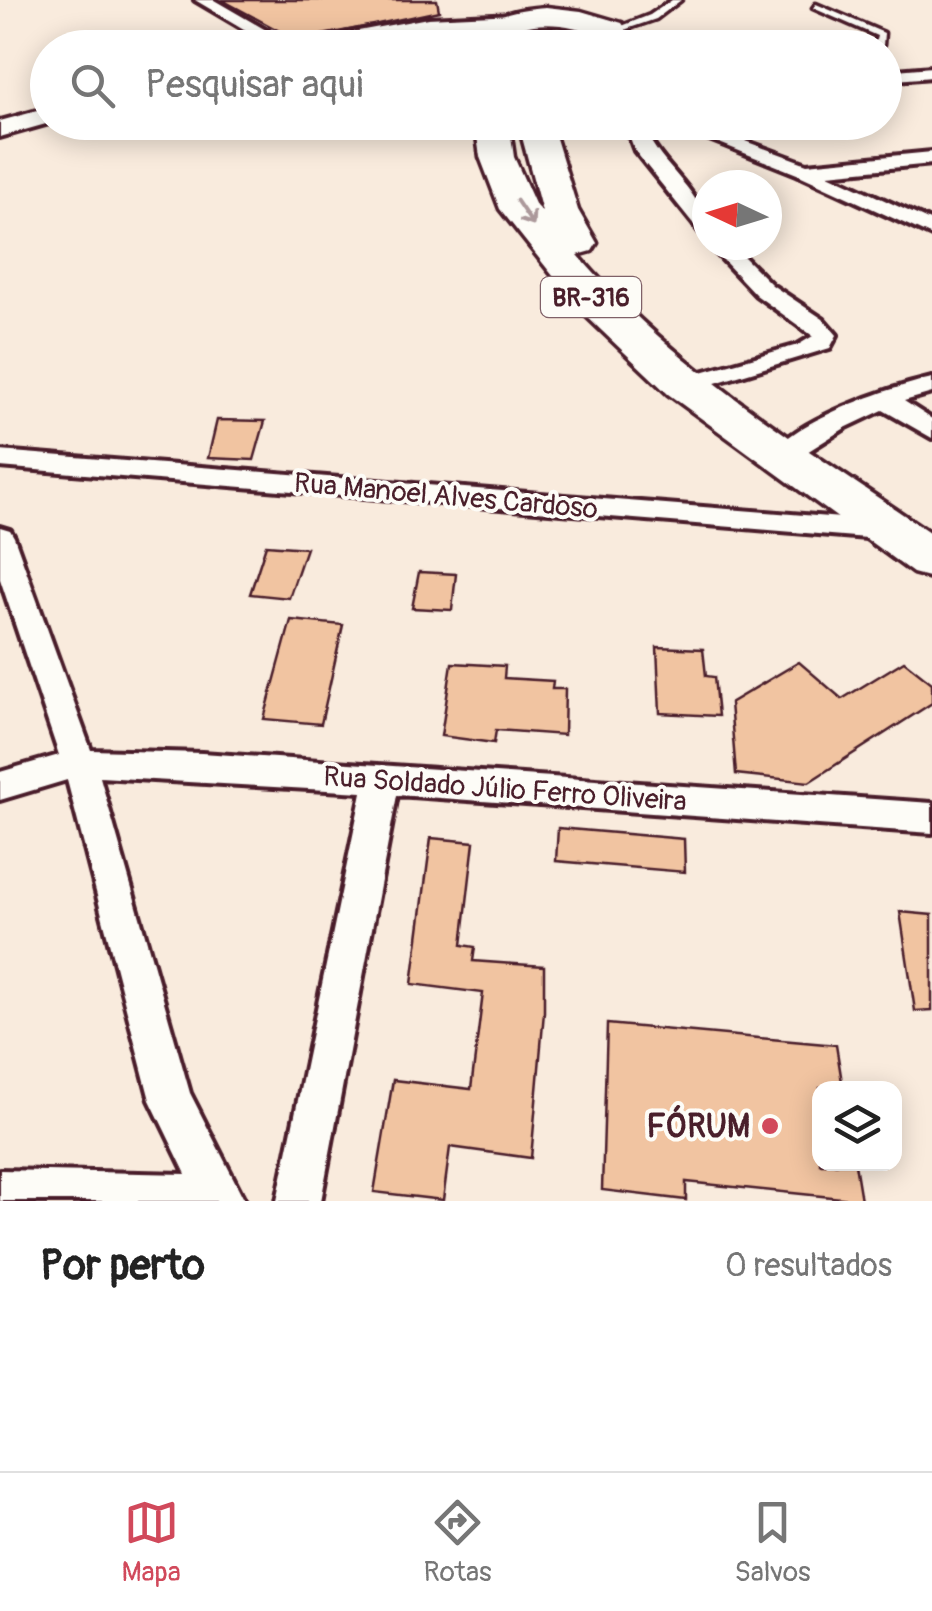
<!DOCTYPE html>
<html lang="pt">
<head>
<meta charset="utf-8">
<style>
  :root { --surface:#fff; --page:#f2f2f2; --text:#222; --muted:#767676; --line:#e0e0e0; --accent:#d1495b }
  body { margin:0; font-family:Pangolin,sans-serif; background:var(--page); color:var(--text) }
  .controls { position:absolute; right:30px; bottom:30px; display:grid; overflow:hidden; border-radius:20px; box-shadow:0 5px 25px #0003 }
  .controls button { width:90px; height:90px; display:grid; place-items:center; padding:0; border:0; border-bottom:2px solid var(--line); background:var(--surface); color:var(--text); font:50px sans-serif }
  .compass { position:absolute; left:692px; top:170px; width:90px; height:90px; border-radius:50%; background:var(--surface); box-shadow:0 5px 25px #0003; rotate:274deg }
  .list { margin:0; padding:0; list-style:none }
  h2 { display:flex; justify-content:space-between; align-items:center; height:130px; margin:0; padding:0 40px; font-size:42px }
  h2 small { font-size:32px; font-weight:400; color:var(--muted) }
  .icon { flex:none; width:55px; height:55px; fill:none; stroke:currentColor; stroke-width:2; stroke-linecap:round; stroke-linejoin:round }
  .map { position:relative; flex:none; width:932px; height:1201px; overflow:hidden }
  .search { position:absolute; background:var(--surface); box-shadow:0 5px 25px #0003; left:30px; right:30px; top:30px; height:110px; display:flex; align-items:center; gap:25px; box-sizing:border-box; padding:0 35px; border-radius:55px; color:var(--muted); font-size:38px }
  .sheet { height:270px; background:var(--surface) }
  nav { display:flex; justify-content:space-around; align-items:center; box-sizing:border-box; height:140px; border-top:2px solid var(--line); background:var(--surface); font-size:28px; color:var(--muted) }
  nav a { display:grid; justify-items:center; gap:5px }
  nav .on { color:var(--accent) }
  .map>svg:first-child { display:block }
  .green { fill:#aff0b9; stroke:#7c8872; stroke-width:2.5 }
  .building { fill:#f1c4a1; stroke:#4a1f2b; stroke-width:2.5 }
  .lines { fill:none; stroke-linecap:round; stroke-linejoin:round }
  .lane-casing { stroke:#4a1f2b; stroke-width:7 }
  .street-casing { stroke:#4a1f2b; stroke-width:8 }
  .secondary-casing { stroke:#4a1f2b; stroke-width:8 }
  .highway-casing { stroke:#4a1f2b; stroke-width:7 }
  .lane { fill:#fdfcf7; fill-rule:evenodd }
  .street { fill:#fdfcf7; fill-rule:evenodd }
  .secondary { fill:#fdfcf7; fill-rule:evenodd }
  .highway { fill:#fdfcf7; fill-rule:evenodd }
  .oneway { stroke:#ac999b }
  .poi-dot { fill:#d1495b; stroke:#fdfcf7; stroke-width:4 }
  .labels { text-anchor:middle; stroke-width:8; stroke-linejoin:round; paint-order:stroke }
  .shield { fill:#fdfcf7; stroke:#806168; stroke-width:2.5 }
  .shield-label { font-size:25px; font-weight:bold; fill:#4a1f2b }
  .street-label { font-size:28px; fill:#4a1f2b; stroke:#fdfcf7 }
  .near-poi-label { font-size:32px; font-weight:bold; fill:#4a1f2b; stroke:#fdfcf7; text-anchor:end }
</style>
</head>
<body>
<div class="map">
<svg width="932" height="1201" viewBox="0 0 932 1201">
  <rect width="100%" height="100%" fill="#f9ebdd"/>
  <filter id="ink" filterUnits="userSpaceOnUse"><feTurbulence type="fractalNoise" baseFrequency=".01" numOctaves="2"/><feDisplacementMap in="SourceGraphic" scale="20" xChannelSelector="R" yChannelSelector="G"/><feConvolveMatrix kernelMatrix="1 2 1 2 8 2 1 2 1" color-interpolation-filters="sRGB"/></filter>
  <g filter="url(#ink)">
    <!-- green -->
    <path class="green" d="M549,21l50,8 14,19h-114l-1,-10 6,-7z
      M494,24l-17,21 -138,3z"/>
    <!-- building -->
    <path class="building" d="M222,0h215l2,11 -141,30z
      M217,420l48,1 -11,39 -46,-2z
      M266,545l40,3 -17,50 -39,-4z
      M419,572l37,2 -4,36 -40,-2z
      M291,620l52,5 -22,99 -57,-5z
      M657,647l46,2 3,27 8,1 4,39 -58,-3z
      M904,661l28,22v20l-123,79 -73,-8 -6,-71 69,-41 43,37z
      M452,663l53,3 -1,12 49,3 -1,8h13l-1,46 -68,-5 -2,13 -53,-7z
      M558,828l126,11 1,33 -129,-11z
      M431,838l43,4 -12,103 13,2 -2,14 71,5v46l-13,146 -81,-11 -7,53 -69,-8 19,-112 78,9 12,-96 -71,-9z
      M900,912l32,3v95l-17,1z
      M607,1024l229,21 7,43h-23v76h35l6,36 -175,-18v18l-84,-10z"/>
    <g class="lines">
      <defs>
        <path id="lane" d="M672,0h9l-25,19 -35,12 58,17h-15l-55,-17 41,-16z
          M816,4l68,29 -1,12 -3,3h-11l6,-4 2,-8 -64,-28z"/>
        <path id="street" d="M195,0h19l83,48h-21z
          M932,67v10l-48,4v-10z
          M629,122h22l-6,7c14,38 62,64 62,105l-7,-2 -65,-81 -9,-24z
          M667,122h27l35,13 21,-13h22l-27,19 62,23 125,-12v12l-104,10 104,48v14l-135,-62z
          M709,245h23l40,40 51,34 14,16 -7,13 -118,36h-18l-3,-5 3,-5 104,-29 15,-9 -57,-41z
          M932,378v15l-28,8 28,18v19l-49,-28 -38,18 -54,34 -9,2 -13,-8c27,-37 120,-68 163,-78z
          M0,451l891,71 10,2 4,7 -4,7 -10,2 -891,-73z
          M0,527l10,3 4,7 77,213 111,3 730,50v30l-535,-38 -76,406h-44l85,-409 -262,-15 90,316 55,108h-245v-31l186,4 -36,-74 -83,-320 -67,20v-28l59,-17 -59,-176z"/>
        <path id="secondary" d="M515,14l11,7 -3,5 -95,6 -84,16h-50l11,-7 123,-23z
          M48,108v14h5l-53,15v-16z"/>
        <path id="highway" d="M546,7l35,4 41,12 16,25h-30l-7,-13c-32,-11 -74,-19 -101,5v8h-30v-10c18,-24 47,-29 76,-31z
          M475,122h34l5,35 22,49 6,6 -24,-90h33l27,88 19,33 -5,8 -14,4c98,115 230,194 354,279v44l-19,-5 -245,-179 -88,-84 -80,-101 -20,-52z"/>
      </defs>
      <!-- lane casing -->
      <use href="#lane" class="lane-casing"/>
      <!-- street casing -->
      <use href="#street" class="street-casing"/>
      <!-- secondary casing -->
      <use href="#secondary" class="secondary-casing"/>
      <!-- highway casing -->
      <use href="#highway" class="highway-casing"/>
      <!-- lane -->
      <use href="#lane" class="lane"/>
      <!-- street -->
      <use href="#street" class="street"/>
      <!-- secondary -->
      <use href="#secondary" class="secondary"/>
      <!-- highway -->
      <use href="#highway" class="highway"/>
    </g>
    <!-- one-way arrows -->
    <defs><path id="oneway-shaft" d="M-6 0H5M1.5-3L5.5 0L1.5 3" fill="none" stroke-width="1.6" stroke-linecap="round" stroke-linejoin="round" transform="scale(2.5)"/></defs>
    <use class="oneway" href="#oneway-shaft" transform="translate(525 213) rotate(56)"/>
  </g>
  <!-- markers -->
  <circle class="poi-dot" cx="770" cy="1126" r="10"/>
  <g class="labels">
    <!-- shield labels -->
    <rect class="shield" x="541" y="277" width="100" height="40" rx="8"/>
    <g class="shield-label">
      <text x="591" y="306">BR-316</text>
    </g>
    <!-- street labels -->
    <g class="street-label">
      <text transform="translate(446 495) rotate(5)" y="10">Rua Manoel Alves Cardoso</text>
      <text transform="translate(505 788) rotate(4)" y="10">Rua Soldado Júlio Ferro Oliveira</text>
    </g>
    <!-- near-poi labels -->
    <g class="near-poi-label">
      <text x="750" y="1137">FÓRUM</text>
    </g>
  </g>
</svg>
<div class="controls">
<button><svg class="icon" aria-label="layers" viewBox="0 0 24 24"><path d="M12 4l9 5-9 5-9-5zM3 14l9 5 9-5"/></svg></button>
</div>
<svg class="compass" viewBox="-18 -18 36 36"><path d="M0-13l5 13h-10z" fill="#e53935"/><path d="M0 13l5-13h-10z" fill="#767676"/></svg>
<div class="search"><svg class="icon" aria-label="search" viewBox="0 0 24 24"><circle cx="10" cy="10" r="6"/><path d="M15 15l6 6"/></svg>Pesquisar aqui</div>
</div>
<section class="sheet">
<h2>Por perto<small>0 resultados</small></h2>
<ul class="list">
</ul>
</section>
<nav>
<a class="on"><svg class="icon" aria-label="map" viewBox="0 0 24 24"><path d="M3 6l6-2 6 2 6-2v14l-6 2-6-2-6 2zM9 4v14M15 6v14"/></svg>Mapa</a>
<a><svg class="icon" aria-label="directions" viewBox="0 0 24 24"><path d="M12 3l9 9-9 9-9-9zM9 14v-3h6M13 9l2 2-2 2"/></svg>Rotas</a>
<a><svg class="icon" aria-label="saved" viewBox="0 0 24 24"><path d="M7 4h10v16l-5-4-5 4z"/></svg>Salvos</a>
</nav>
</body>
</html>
